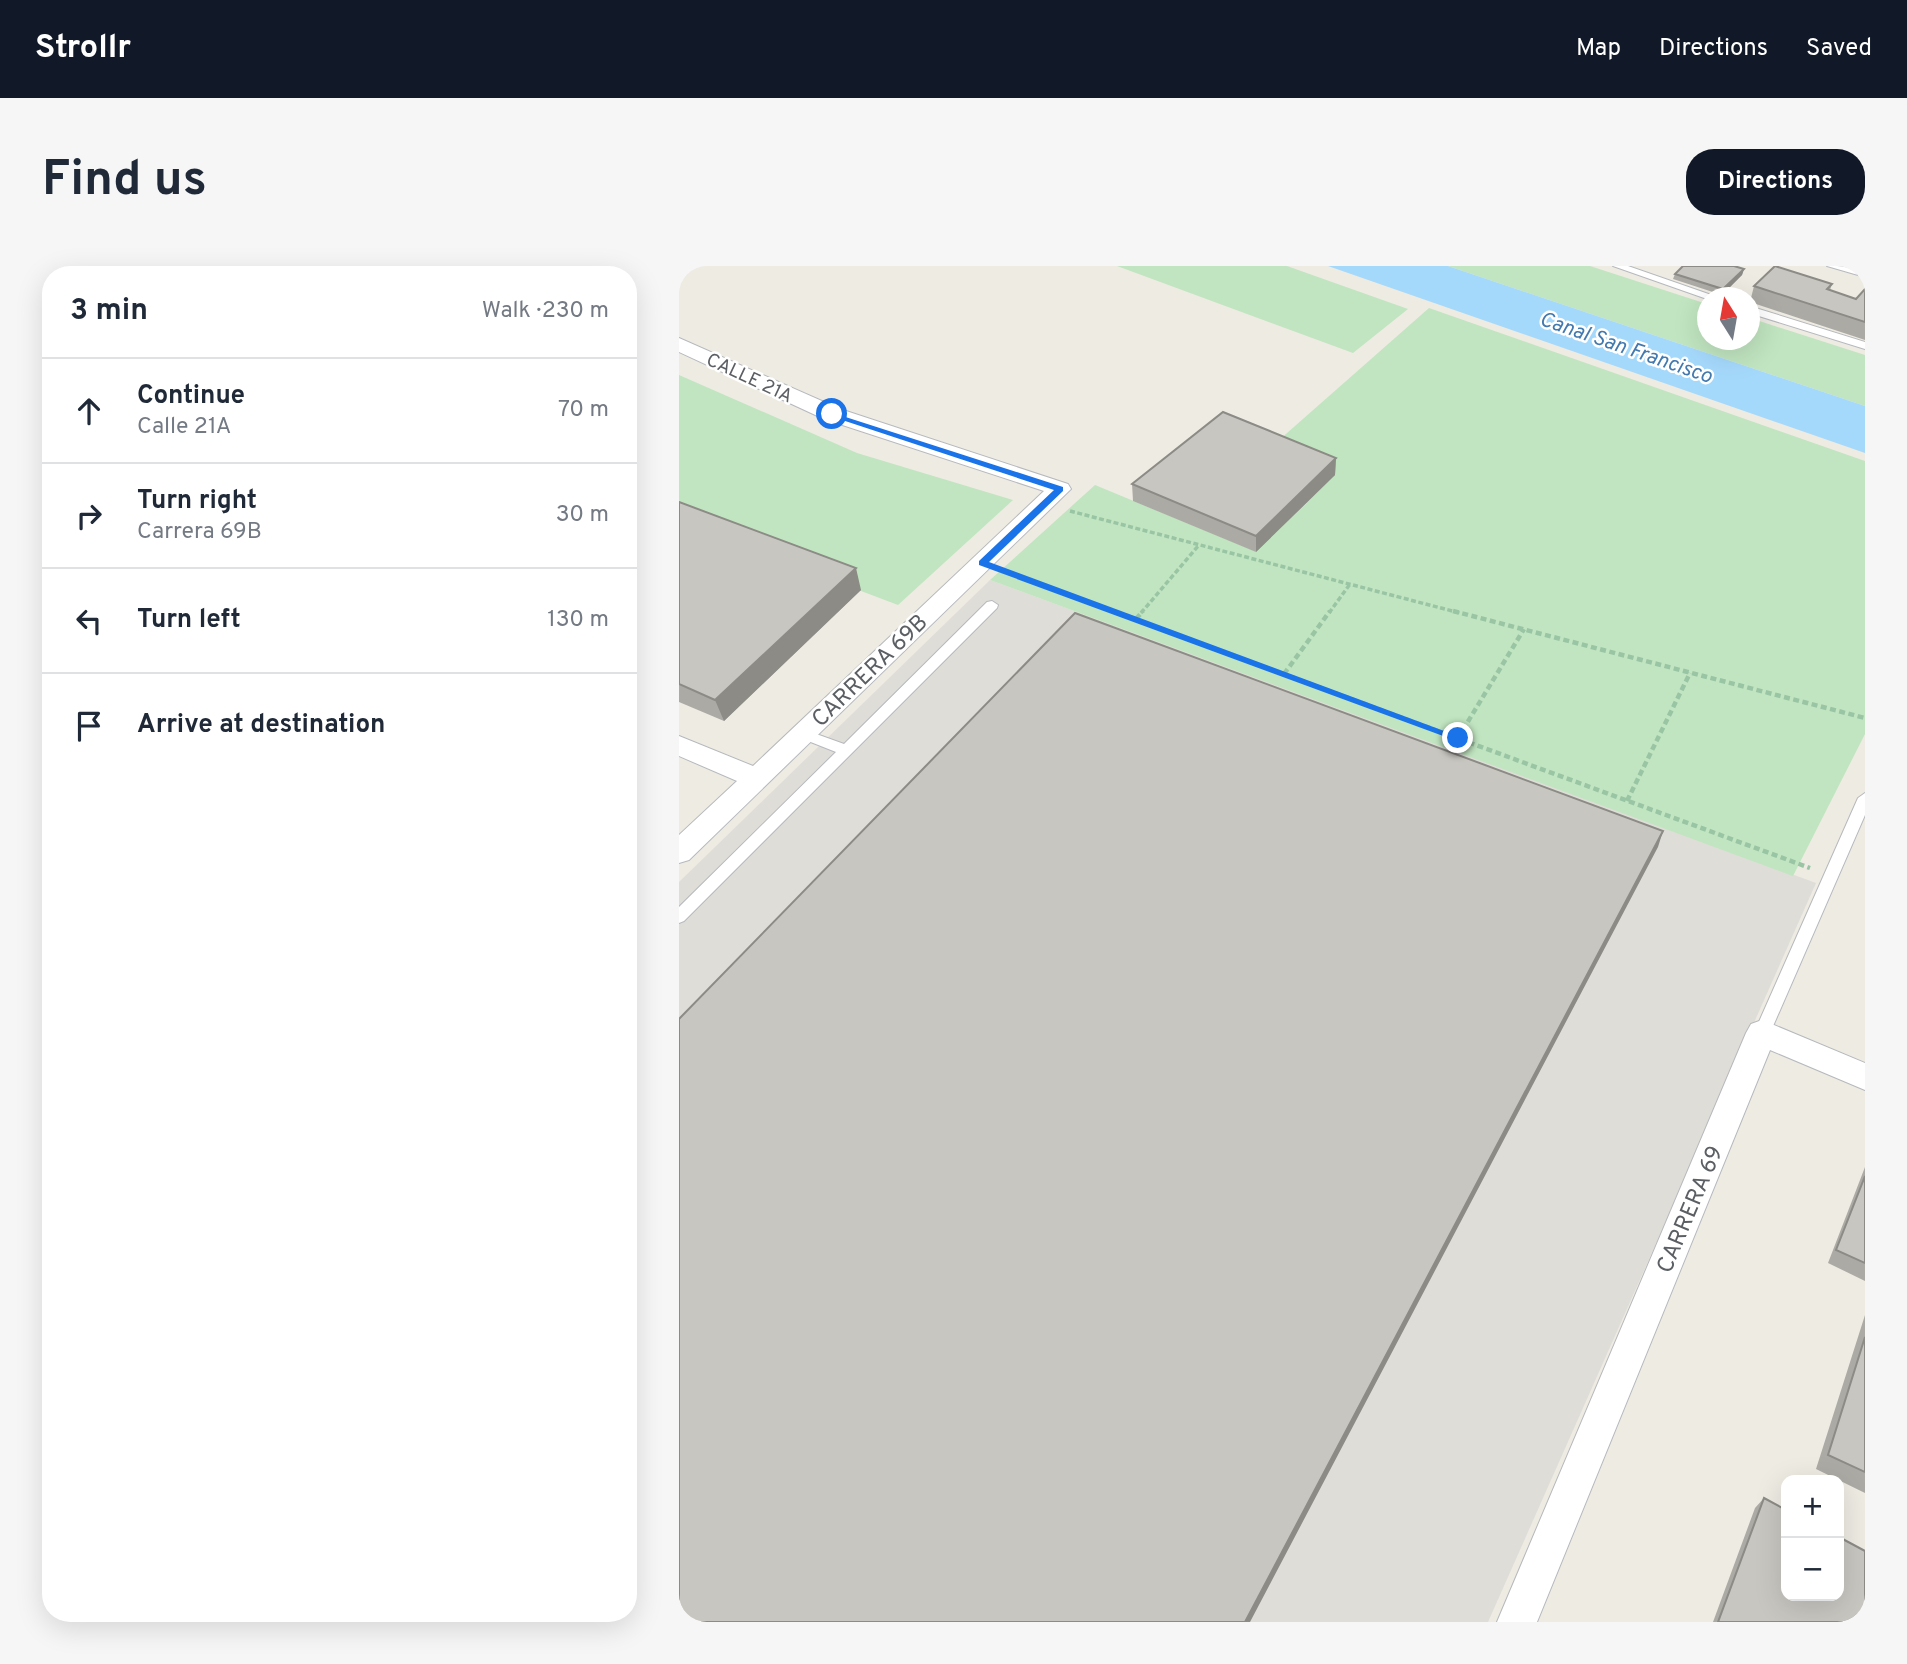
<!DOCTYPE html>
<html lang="en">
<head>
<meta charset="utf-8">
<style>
  :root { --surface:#fff; --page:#f6f6f7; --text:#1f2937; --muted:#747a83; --line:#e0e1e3; --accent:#111827 }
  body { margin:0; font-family:Overpass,sans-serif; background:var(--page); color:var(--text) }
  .controls { position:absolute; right:21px; bottom:21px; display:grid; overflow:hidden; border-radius:14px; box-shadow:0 7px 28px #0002 }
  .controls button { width:63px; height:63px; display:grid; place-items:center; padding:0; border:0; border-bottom:2px solid var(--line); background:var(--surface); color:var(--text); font:35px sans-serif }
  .compass { position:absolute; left:1018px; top:21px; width:63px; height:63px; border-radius:50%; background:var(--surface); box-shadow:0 7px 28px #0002; rotate:349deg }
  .stop { position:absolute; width:21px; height:21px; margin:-16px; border:5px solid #1a73e8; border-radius:50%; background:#fff }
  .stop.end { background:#1a73e8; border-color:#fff; box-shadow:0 2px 7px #0008 }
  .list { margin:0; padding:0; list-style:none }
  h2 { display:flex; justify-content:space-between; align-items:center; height:91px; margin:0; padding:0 28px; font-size:30px }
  h2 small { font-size:23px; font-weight:400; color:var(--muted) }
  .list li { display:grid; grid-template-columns:46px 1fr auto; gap:21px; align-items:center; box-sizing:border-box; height:105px; padding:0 28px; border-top:2px solid var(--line) }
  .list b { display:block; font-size:26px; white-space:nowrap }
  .list p { margin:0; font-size:23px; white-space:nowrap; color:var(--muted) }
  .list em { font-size:23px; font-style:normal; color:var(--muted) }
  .icon { flex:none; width:38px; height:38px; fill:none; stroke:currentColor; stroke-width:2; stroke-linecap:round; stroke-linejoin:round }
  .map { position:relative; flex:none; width:1186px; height:1356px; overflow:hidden; border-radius:28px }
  header { display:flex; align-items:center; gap:42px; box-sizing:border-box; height:98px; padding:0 35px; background:var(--accent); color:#fff }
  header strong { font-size:33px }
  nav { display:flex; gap:38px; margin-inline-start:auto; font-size:24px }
  .intro { display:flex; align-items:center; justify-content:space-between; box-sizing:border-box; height:168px; padding:0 42px }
  h1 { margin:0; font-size:49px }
  .button { padding:18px 32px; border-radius:28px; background:var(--accent); color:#fff; font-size:24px; font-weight:700 }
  main { display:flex; gap:42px; padding:0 42px }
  aside { flex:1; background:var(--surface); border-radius:28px; box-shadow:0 7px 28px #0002 }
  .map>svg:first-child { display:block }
  .industrial { fill:#dfddd8 }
  .green { fill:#c1e5c0 }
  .water { fill:#a5d9fc }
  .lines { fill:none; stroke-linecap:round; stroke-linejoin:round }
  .lane-casing { stroke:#b6b9bd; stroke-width:2 }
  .street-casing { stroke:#b6b9bd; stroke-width:2 }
  .path-far1 { stroke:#9ac5a4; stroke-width:3.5; stroke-dasharray:5 2.5; stroke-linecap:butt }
  .path { stroke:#9ac5a4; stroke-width:4.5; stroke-dasharray:6 3.5; stroke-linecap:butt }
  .lane { fill:#fff; fill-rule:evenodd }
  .street { fill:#fff; fill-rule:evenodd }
  .wall { fill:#acaaa5 }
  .shaded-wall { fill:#8c8b86 }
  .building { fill:#c8c6c0; stroke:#8c8b86; stroke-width:2 }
  .route { fill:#1a73e8 }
  .labels { text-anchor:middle; stroke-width:5; stroke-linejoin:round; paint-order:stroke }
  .far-street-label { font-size:19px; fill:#5b5f63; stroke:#fff }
  .far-water-label { font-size:21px; font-style:italic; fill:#4279ae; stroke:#fff }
  .street-label { font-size:23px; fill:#5b5f63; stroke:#fff }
</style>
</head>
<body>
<header>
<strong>Strollr</strong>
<nav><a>Map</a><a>Directions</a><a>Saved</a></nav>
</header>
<div class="intro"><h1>Find us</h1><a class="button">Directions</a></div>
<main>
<aside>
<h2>3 min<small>Walk · 230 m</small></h2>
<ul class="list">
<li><svg class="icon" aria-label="ahead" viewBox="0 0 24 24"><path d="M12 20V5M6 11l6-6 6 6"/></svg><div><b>Continue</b><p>Calle 21A</p></div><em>70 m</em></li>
<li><svg class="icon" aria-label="right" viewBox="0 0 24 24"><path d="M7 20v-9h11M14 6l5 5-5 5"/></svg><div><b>Turn right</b><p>Carrera 69B</p></div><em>30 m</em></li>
<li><svg class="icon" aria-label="left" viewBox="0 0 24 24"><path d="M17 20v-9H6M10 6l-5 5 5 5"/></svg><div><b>Turn left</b></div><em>130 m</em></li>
<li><svg class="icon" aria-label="arrive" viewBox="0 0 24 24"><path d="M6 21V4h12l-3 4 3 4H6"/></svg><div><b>Arrive at destination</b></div></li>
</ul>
</aside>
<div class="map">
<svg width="1186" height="1356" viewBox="0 0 1186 1356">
  <rect width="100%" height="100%" fill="#eeebe3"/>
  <!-- industrial -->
  <path class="industrial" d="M311,314l826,303 -328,739h-809v-740z"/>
  <!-- green -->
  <path class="green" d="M438,0h170l121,43 -55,44z
    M769,0h142l117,38v36h42l1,-22 115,37v51z
    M750,42l436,153v273l-72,142 -803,-296 105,-95 162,67 13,-104z
    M0,109l178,78 156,47 -115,105 -219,-83z"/>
  <!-- water -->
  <path class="water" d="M649,0h120l417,140v47z"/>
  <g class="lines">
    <defs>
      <path id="lane" d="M934,0h15l92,32 -13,1z
        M1148,0h18l20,5v6z
        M1070,40l116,36v7l-116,-36z
        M313,335l6,4 -1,3 -313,313 -5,2v-16l157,-155 -38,-15 -2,-3 2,-3h10l36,13 143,-142z
        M1186,527v22l-95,218 -2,5 -6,2 -6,-2 -2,-5 104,-235z"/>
      <path id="street" d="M0,72l161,71 228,75 3,5 -382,371 -10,3v-28l58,-54 -58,-25v-20l74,30 291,-275 -220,-72 -145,-67z
        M1083,754l103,43v27l-95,-40 -233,572h-40l249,-589 5,-9z"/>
    </defs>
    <!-- lane casing -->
    <use href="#lane" class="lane-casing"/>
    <!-- street casing -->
    <use href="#street" class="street-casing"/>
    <!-- path-far1 -->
    <path class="path-far1" d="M391,245l390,102
      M328,306l110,41
      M462,347l58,-68
      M650,347l21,-29"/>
    <!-- path -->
    <path class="path" d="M433,345l698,257
      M774,345l412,107
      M457,353l7,-8
      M605,408l46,-63
      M779,472l66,-109
      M948,535l63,-128"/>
    <!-- lane -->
    <use href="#lane" class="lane"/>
    <!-- street -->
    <use href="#street" class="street"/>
  </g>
  <!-- wall -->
  <path class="wall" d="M1065,3l-2,6 -20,20 -49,-16 2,-5z
    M1153,18l-2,6 26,9 9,-10v51l-115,-38 4,-16z
    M657,192l-1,17 -79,77 -123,-51 -1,-17z
    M0,236l182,88 -137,131 -45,-19z
    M1186,901v114l-37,-18z
    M1186,1049v178l-49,-24z
    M1085,1232l101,124h-152l42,-114z"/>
  <!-- shaded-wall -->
  <path class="shaded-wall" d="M1065,3l-2,6 -20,20 1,-6z
    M657,192l-1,17 -79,77v-16z
    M177,302l5,22 -137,131 -9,-21z
    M984,565l-5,16 -408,775h-5z"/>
  <!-- building -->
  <path class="building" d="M1004,0h51l10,3 -21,20 -48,-15z
    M1096,0l57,18 -5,5 29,10 9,-10v33l-111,-36z
    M544,146l113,46 -80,78 -124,-52z
    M0,236l177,66 -141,132 -36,-16z
    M396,347l588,218 -418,791h-566v-603z
    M1186,910v87l-29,-13z
    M1186,1071v135l-37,-17z
    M1085,1232l22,12v86h53v-59l26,14v71h-147z"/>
  <!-- route -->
  <path class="route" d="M151,146l233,75v4l-74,71 474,176 -9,2 -475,-175v-4l75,-71 -224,-74z"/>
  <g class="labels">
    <!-- far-street labels -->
    <g class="far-street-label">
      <text transform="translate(71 111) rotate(25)" y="7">CALLE 21A</text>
    </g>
    <!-- far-water labels -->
    <g class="far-water-label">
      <text transform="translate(947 81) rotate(19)" y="7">Canal San Francisco</text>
    </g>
    <!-- street labels -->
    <g class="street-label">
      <text transform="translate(190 404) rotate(-44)" y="8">CARRERA 69B</text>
      <text transform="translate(1010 943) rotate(-67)" y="8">CARRERA 69</text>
    </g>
  </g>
</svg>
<div class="controls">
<button>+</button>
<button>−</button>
</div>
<svg class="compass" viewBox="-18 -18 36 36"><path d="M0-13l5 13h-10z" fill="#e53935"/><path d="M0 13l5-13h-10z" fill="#747a83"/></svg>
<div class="stop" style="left:153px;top:148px"></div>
<div class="stop end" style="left:779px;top:472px"></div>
</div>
</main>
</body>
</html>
